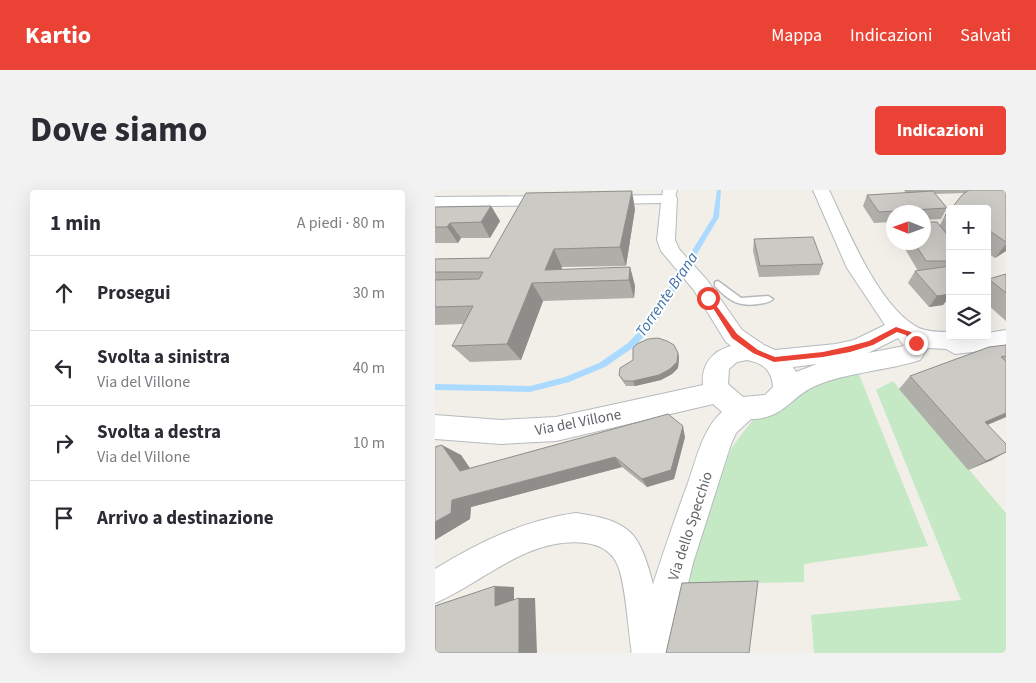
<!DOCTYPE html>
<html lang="it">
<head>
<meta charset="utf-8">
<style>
  :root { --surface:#fff; --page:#f2f2f3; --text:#2b2b33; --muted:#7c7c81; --line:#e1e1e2; --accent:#ea4335 }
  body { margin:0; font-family:"Source Sans 3",sans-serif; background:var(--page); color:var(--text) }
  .controls { position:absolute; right:15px; top:15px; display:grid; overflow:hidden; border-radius:5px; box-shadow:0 5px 20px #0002 }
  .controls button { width:45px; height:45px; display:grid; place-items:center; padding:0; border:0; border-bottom:1px solid var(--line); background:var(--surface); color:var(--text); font:25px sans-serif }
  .compass { position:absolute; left:451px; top:15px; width:45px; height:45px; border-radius:50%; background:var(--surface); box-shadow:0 5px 20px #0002; rotate:271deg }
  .stop { position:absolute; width:15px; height:15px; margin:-11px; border:4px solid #ea4335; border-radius:50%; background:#fff }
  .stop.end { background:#ea4335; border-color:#fff; box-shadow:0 1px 5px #0008 }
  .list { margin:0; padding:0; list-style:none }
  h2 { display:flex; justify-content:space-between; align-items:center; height:65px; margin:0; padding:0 20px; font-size:21px }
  h2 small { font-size:16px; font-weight:400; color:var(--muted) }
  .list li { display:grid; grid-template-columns:32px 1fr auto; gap:15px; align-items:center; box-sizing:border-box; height:75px; padding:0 20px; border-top:1px solid var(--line) }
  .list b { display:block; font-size:19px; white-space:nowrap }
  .list p { margin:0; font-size:16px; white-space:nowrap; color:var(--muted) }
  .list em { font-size:16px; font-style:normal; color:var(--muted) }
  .icon { flex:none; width:28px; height:28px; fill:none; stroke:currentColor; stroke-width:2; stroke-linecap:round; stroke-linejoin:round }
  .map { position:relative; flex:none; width:571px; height:463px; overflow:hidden; border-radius:5px }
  header { display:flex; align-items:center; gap:30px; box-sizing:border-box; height:70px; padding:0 25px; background:var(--accent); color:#fff }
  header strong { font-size:24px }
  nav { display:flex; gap:28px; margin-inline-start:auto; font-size:18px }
  .intro { display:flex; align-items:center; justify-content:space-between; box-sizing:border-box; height:120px; padding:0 30px }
  h1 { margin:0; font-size:35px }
  .button { padding:12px 22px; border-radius:5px; background:var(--accent); color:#fff; font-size:18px; font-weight:700 }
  main { display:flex; gap:30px; padding:0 30px }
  aside { flex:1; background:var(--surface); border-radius:5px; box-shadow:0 5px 20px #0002 }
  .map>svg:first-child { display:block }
  .green { fill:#c5e8c5 }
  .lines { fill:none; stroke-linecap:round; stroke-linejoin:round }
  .stream { fill:#aadaff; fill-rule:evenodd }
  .lane-casing { stroke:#b5b8bc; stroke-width:3 }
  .street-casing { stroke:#b5b8bc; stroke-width:2 }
  .secondary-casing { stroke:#b6babf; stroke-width:2 }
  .lane { fill:#fff; fill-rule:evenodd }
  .street { fill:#fff; fill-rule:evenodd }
  .secondary { fill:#fff; fill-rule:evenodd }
  .wall { fill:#afaea9 }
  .shaded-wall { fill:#8f8d8a }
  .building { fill:#cccac5; stroke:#8f8d8a }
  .route { fill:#ea4335 }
  .labels { text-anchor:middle; stroke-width:4; stroke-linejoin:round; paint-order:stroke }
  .street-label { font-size:15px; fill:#5f6368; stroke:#fff }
  .water-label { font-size:16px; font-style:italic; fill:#4174aa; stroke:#fff }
</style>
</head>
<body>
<header>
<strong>Kartio</strong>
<nav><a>Mappa</a><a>Indicazioni</a><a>Salvati</a></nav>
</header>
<div class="intro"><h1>Dove siamo</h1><a class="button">Indicazioni</a></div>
<main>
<aside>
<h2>1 min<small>A piedi · 80 m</small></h2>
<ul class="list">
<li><svg class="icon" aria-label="ahead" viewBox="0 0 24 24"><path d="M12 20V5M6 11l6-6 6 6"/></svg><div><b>Prosegui</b></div><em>30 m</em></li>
<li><svg class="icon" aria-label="left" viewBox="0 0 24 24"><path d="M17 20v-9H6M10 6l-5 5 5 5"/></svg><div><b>Svolta a sinistra</b><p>Via del Villone</p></div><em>40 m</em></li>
<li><svg class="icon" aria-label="right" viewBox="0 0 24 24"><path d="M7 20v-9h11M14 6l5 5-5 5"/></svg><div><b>Svolta a destra</b><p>Via del Villone</p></div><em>10 m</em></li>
<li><svg class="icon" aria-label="arrive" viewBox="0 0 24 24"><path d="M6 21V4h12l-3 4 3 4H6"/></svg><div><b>Arrivo a destinazione</b></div></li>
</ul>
</aside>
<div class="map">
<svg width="571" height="463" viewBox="0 0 571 463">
  <rect width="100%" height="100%" fill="#f1efe8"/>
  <!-- green -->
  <path class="green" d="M423,182l70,174 -124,18v18l-120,2 47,-135c6,-9 40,-54 47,-57 23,-10 55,-14 80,-20z
    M458,191l113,132v140h-192l-3,-38 150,-15 -85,-210z"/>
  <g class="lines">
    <!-- stream -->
    <path class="stream" d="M282,0h4l-2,27 -66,110 -19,20 -29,20 -36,15 -39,10 -95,-2v-6l95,2 35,-9 34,-14 29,-20 19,-20 66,-106z"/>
    <defs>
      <path id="lane" d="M283,91l23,17 27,-2 5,3c-4,4 -9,4 -15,5 -20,3 -30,-4 -43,-18v-4z"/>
      <path id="street" d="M228,0h14l-3,11h-10l-2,-3z
        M141,323c19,3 40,6 54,19 22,20 30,91 36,121h-34c-4,-23 -6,-67 -14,-87 -6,-15 -18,-21 -32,-23 -58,-7 -102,39 -151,60v-34c44,-27 90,-49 141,-56z"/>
      <path id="secondary" d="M378,0h16c19,40 50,118 90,138 9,4 21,4 31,4v4h37v-3l19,-3v18l-51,6 -9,-5 -18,-1 -8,12c-34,11 -72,12 -105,26 -25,11 -31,33 -64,33l-15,14 -5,11 -38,119 -22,90h-40c18,-57 36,-114 57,-170 8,-23 15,-55 34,-71l-9,-8 -157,37 -55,3 -66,-5v-24l66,5 55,-3 147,-32c-2,-20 9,-34 28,-39l-5,-4 -33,-53 -32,-38 -4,-11 4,-37 -226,4v-10l240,-2 2,3 -2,42 4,9 28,31 35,50 22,15 11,5 61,-6 18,-4 31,-15 -38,-57zM463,148l6,8 -36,7zM312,170c16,3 25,10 26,27l-8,8 -22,2 -15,-13 1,-15 8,-7zM382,174l-21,8 -3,-5z"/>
    </defs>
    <!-- lane casing -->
    <use href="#lane" class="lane-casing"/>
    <!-- street casing -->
    <use href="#street" class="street-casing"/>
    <!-- secondary casing -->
    <use href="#secondary" class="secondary-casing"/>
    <!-- lane -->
    <use href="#lane" class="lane"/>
    <!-- street -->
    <use href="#street" class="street"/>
    <!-- secondary -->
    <use href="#secondary" class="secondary"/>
  </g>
  <!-- wall -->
  <path class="wall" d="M469,0h64l-1,2 39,-2v61l-11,7 -8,-5v-44l-22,-16 -30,1 12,14 -6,11 -18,1v-8h-30v10l-19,1 -11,-17 4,-11 39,-2z
    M56,16l9,15 -10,17h-29l-3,5h-23v-36z
    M200,19l-9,57 -64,1 -1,3 69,-3 5,19 -1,12 -91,3 -22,59 -51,2 -18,-16 12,-22 -29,1v-66l54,-1z
    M515,20v27h-1l1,1v62l-4,1 -3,4 -14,2 -21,-24 7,-12h3l-17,-29h22l17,-17 5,-10z
    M319,49l69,25 -4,11 -60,2 -6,-26z
    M571,84v47l-19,-17v-22l2,-3z
    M571,155v72l-19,8 5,35 -24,10 -69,-81 11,-13z
    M243,163l1,5 -1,10 -6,6 -11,6 -26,6h-9l-4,-6 -3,-5z
    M250,247l-11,42 -27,8 -25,-20 -151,40 -1,12 -35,21v-93l26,8 9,13z"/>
  <!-- shaded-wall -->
  <path class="shaded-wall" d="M197,1l3,18 -9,57 -6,-19z
    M56,16l9,15 -10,17 -9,-16z
    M15,33l11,15 -3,5 -11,-16z
    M571,54v7l-11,7z
    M119,59l8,18 -5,15 -12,-12z
    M195,77l5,19 -1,12 -5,-18z
    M97,93l11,18 -22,59 -14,-16z
    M515,100v10l-4,1 -3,4 -14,2 8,-11z
    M243,163l1,5 -1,10 -6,6 -11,6 -26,6 -2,-5z
    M571,223v4l-38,16 17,-11z
    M248,236l2,11 -11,42 -27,8 -5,-8z
    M7,255l19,10 16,24 -17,-8z
    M571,262l-14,8 -24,10 18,-9z
    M180,267l7,10 -151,40 -1,12 -35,21v-18l17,-22z
    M60,396l19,1v19h-19z
    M84,408h16l2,55h-18z"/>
  <!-- building -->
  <path class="building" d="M534,0h37v52l-19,-13v-20h-36l11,-14z
    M197,1l-12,56 -66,2 -9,21 85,-3 -1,13 -97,3 -25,61 -55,2 21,-40 -38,1v-27l44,-1 4,-7h-48v-13l54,-1 37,-65z
    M498,1l14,17 -68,4 -12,-17z
    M56,16l-10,16 -31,1 -3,4h-12v-20z
    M515,20v8l-5,-3z
    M488,32h14l13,16v23h-24l-12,-19h9z
    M378,47l10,27 -63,2 -6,-27z
    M515,76v24l-2,1 2,1v2l-13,2 -22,-25z
    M571,84v19l-17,-14z
    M223,148l9,3 7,4 4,8 -1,9 -7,7 -11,6 -26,6h-9l-5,-6 1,-7 13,-8v-12l4,-4 11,-5z
    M571,155v11l-5,1 5,4v52l-21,9 21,22v8l-20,9 -76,-85 79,-29z
    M233,224l15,12 -12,44 -29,9 -27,-22 -163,43 -1,13 -16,9v-75l7,-2 18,26z
    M323,391l-9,72h-83l16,-70z
    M60,396v20l24,-8v55h-84v-47z"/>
  <!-- route -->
  <path class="route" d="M271,107h4l27,37 21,16 17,7 48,-5 27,-6 19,-5 27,-14 15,5 8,11 -6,2 -7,-10 -9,-3 -24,13 -23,7 -27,5 -49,5 -21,-9 -21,-15z"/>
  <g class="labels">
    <!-- street labels -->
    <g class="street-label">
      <text transform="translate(143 232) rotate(-11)" y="5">Via del Villone</text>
      <text transform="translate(255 336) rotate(-72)" y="5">Via dello Specchio</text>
    </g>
    <!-- water labels -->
    <g class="water-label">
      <text transform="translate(231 104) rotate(-56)" y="6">Torrente Brana</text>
    </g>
  </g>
</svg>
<div class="controls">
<button>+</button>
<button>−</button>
<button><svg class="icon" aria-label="layers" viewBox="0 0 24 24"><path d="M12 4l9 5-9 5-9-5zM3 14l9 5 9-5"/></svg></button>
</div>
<svg class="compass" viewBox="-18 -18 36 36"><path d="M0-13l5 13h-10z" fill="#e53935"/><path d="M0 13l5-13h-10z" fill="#7c7c81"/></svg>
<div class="stop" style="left:273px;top:108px"></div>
<div class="stop end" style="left:481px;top:153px"></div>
</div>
</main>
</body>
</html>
